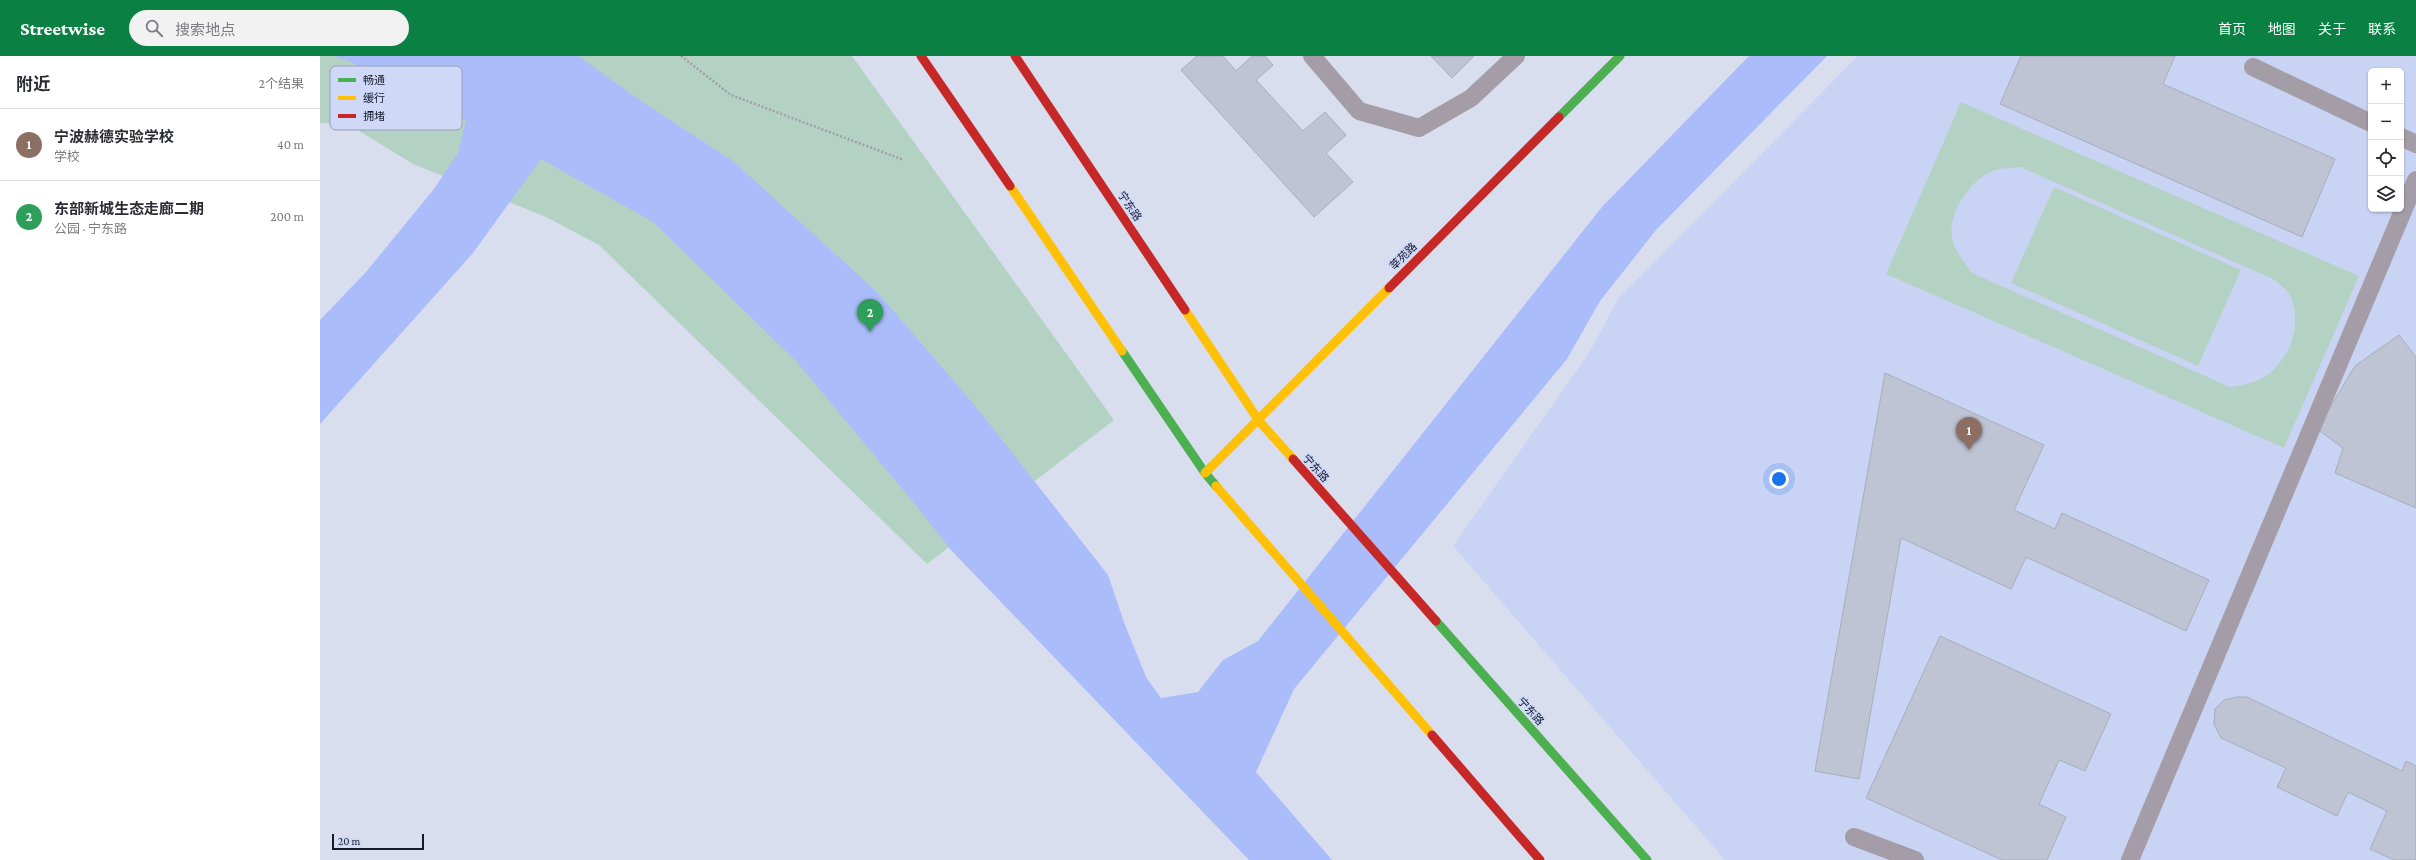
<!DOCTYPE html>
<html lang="zh">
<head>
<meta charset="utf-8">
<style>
  :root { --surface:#fff; --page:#f2f2f3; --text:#2b2b33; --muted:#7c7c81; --line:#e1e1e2; --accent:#0b8043 }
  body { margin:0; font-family:"Crimson Pro","Noto Sans SC",serif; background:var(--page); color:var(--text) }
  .controls { position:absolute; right:12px; top:12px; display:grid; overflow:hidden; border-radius:6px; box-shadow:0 1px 3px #0004 }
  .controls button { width:36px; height:36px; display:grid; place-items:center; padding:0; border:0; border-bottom:1px solid var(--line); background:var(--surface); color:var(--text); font:20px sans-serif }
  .scale { position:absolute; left:12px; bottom:10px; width:92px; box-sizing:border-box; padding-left:4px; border:2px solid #151a2c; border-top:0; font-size:11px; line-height:14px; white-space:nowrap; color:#151a2c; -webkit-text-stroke:3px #cfd9f7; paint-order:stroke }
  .you { position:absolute; left:1459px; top:423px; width:14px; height:14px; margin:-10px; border:3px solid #fff; border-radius:50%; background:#1a73e8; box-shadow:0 0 0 6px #1a73e833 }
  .badge { display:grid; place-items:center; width:26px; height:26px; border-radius:50%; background:var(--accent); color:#fff; font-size:13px; font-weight:700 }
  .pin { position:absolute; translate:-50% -33px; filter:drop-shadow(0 1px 2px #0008) }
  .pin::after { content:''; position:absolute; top:21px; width:14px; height:12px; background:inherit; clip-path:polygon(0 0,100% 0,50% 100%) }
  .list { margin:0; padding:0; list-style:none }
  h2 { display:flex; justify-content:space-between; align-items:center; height:52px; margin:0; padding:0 16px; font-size:17px }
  h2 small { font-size:13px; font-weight:400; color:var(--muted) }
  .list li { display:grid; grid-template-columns:26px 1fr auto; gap:12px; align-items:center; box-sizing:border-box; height:72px; padding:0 16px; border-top:1px solid var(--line) }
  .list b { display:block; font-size:15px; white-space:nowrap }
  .list p { margin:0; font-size:13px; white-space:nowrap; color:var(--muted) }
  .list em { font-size:13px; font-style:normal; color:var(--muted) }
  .icon { flex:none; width:22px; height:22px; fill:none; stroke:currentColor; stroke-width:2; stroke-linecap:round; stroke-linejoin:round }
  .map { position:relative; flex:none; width:2096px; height:804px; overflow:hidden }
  header { display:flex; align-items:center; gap:24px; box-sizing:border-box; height:56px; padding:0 20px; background:var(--accent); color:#fff }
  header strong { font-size:19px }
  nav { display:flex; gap:22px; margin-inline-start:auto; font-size:14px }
  .search { width:280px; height:36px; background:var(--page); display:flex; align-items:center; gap:10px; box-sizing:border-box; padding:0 14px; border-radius:22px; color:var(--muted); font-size:15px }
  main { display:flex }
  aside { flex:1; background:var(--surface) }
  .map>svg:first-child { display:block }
  .built { fill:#c9d4f4; fill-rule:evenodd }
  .green { fill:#b4d2c4; fill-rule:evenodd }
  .water { fill:#aabcfa }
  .building { fill:#bec4d4; stroke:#a7adbc }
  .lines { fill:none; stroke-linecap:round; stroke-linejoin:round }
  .path { stroke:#a29da8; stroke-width:2.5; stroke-dasharray:2 2; stroke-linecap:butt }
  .lane { stroke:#a49ca7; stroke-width:18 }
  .fast { stroke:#4caf50; stroke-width:9 }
  .slow { stroke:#ffc107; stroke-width:9 }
  .jam { stroke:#c62828; stroke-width:9 }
  .labels { text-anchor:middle; stroke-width:3.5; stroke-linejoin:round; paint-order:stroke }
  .street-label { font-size:11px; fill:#151a2c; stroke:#cfd9f7 }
  .key { fill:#cfd9f7; stroke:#97a0ba; stroke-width:1 }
  .key-label { font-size:11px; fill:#151a2c }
</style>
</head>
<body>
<header>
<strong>Streetwise</strong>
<div class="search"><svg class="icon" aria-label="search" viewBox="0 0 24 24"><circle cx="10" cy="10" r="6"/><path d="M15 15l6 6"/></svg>搜索地点</div>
<nav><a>首页</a><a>地图</a><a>关于</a><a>联系</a></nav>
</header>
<main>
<aside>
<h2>附近<small>2个结果</small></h2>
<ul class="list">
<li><span class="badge" style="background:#8d6e63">1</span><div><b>宁波赫德实验学校</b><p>学校</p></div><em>40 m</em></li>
<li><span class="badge" style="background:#2e9e5b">2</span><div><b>东部新城生态走廊二期</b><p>公园 · 宁东路</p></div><em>200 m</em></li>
</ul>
</aside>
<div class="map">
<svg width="2096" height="804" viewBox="0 0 2096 804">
  <rect width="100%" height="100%" fill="#d8deee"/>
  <!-- built -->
  <path class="built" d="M1538,0h558v804h-691l-272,-314 136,-193 29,-54zM2051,15h30v138h-30z"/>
  <!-- green -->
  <path class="green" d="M0,0h532l262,364 -187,144 -328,-319 -53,-28 -133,-53 -65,-40 -28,-1z
    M1641,46l398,174 -75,172 -398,-174zM1700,111l255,113c5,5 14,11 16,18 11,26 0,57 -21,75 -11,9 -26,12 -40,14l-258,-114c-7,-10 -18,-23 -20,-35 -4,-24 16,-55 38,-66 8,-4 21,-4 30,-5z
    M1734,131l187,83 -43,96 -187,-83z"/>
  <!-- water -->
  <path class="water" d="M14,0h244l66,47 89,58 144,131 100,116 131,167 17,50 21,52 15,21 37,-6 25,-32 35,-19 344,-434 147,-151h78l-171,174 -56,71 -33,58 -273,330 -38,83 76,88h-83l-298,-310 -33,-42 -122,-147 -143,-139 -112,-63 -68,94 -153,171v-104l46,-48 68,-83 24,-36 8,-33 -117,-59z"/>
  <!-- building -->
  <path class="building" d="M877,0h26l13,15 16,-15h13l8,9 -17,15 47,51 22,-19 21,23 -20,18 27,29 -39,35 -133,-147z
    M1111,0h43l-22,22z
    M1701,0h154l-12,28 172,75 -33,78 -302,-133z
    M2079,279l17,22v151l-81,-35 8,-25 -26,-19 38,-63z
    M1565,317l159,72 -30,65 41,19 7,-16 147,67 -23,51 -160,-74 -15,32 -110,-51 -42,241 -44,-8z
    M1620,580l171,78 -26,57 -26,-11 -20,44 27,13 -19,43h-45l-136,-62z
    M1917,641h10l155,74 4,-10 10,5v94h-22l-24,-11 17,-38 -39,-19 -11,24 -60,-29 9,-19 -65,-30 -7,-14 1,-15 9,-9z"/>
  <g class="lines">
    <!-- path -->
    <path class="path" d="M361,0l50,39 173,65"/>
    <!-- lane -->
    <path class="lane" d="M992,0l47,55 60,17 52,-30 45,-42
      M1933,11l118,56
      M2081,81l15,7
      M1534,781l61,23
      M1810,804l286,-680"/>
    <!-- fast -->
    <path class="fast" d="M1239,61l61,-61
      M802,295l83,122 11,13
      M1116,565l211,239"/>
    <!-- slow -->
    <path class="slow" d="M690,130l112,165
      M865,254l74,111 34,38
      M885,417l184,-185
      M896,430l216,249"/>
    <!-- jam -->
    <path class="jam" d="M601,0l89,130
      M695,0l170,254
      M1069,232l170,-171
      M973,403l143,162
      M1112,679l108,125"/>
  </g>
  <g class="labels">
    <!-- street labels -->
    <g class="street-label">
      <text transform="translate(810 150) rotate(56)" y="4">宁东路</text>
      <text transform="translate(1083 200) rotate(-45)" y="4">莘苑路</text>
      <text transform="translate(996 412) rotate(48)" y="4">宁东路</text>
      <text transform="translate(1211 655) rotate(48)" y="4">宁东路</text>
    </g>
  </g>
  <!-- legend -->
  <rect x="10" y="10" width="132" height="64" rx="6" class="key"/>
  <rect x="18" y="22" width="18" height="4" fill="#4caf50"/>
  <rect x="18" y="40" width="18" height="4" fill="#ffc107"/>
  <rect x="18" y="58" width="18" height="4" fill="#c62828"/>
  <g class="key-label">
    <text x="43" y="28">畅通</text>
    <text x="43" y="46">缓行</text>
    <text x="43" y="64">拥堵</text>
  </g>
</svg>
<div class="controls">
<button>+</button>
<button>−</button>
<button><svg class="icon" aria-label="locate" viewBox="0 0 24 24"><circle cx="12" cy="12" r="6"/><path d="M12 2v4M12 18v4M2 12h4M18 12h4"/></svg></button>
<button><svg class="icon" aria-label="layers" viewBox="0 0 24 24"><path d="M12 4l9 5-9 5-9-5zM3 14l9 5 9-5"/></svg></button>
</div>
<div class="scale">20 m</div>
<div class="you"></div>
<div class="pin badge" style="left:1649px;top:394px;background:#8d6e63">1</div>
<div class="pin badge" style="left:550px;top:276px;background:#2e9e5b">2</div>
</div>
</main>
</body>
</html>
